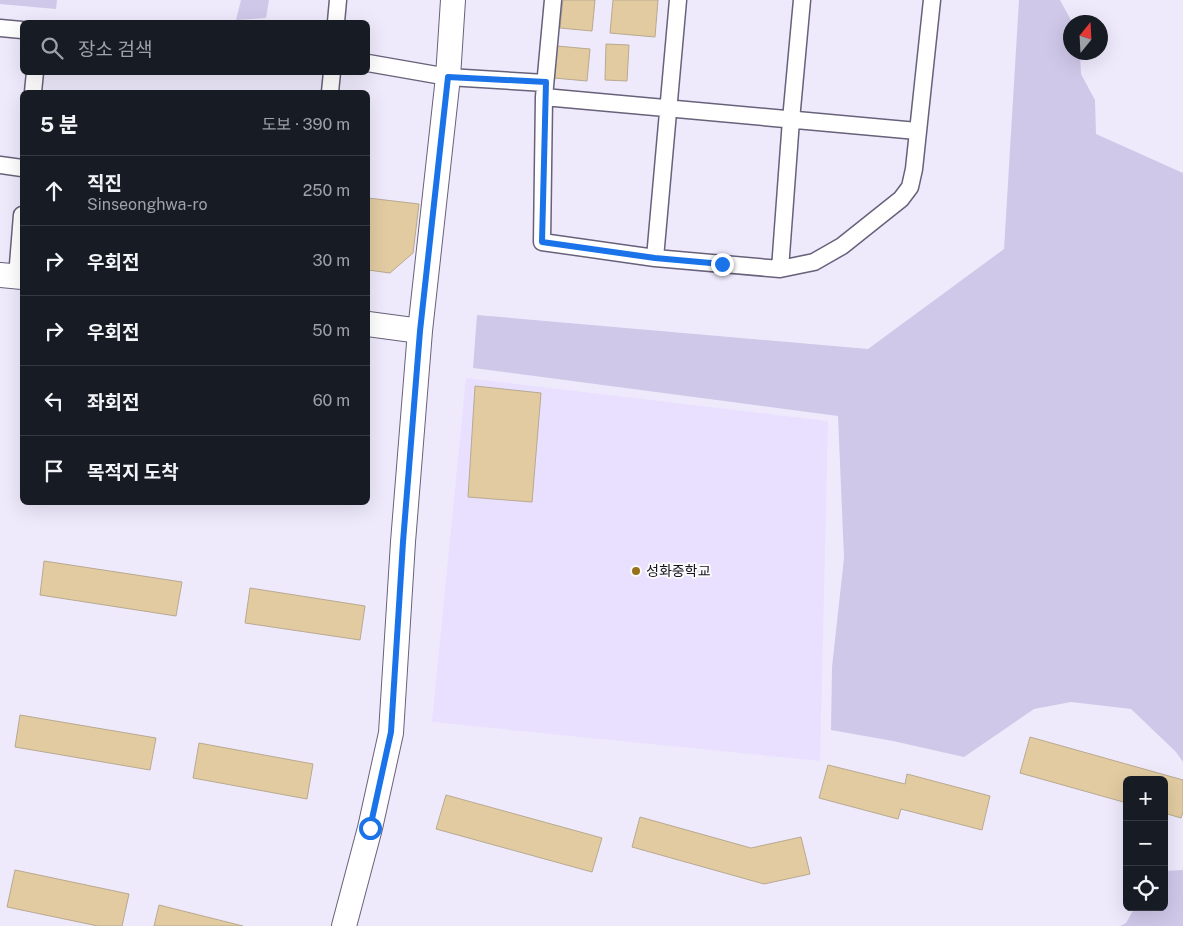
<!DOCTYPE html>
<html lang="ko">
<head>
<meta charset="utf-8">
<style>
  :root { --surface:#171b24; --page:#242831; --text:#f1f3f6; --muted:#9ea1a6; --line:#363941 }
  body { margin:0; font-family:"Public Sans","Noto Sans KR",sans-serif; background:var(--page); color:var(--text) }
  .controls { position:absolute; right:15px; bottom:15px; display:grid; overflow:hidden; border-radius:8px; box-shadow:0 5px 20px #0002 }
  .controls button { width:45px; height:45px; display:grid; place-items:center; padding:0; border:0; border-bottom:1px solid var(--line); background:var(--surface); color:var(--text); font:25px sans-serif }
  .compass { position:absolute; left:1063px; top:15px; width:45px; height:45px; border-radius:50%; background:var(--surface); box-shadow:0 5px 20px #0002; rotate:18deg }
  .stop { position:absolute; width:15px; height:15px; margin:-11px; border:4px solid #1a73e8; border-radius:50%; background:#fff }
  .stop.end { background:#1a73e8; border-color:#fff; box-shadow:0 1px 5px #0008 }
  .list { margin:0; padding:0; list-style:none }
  h2 { display:flex; justify-content:space-between; align-items:center; height:65px; margin:0; padding:0 20px; font-size:21px }
  h2 small { font-size:16px; font-weight:400; color:var(--muted) }
  .list li { display:grid; grid-template-columns:32px 1fr auto; gap:15px; align-items:center; box-sizing:border-box; height:70px; padding:0 20px; border-top:1px solid var(--line) }
  .list b { display:block; font-size:19px; white-space:nowrap }
  .list p { margin:0; font-size:16px; white-space:nowrap; color:var(--muted) }
  .list em { font-size:16px; font-style:normal; color:var(--muted) }
  .icon { flex:none; width:28px; height:28px; fill:none; stroke:currentColor; stroke-width:2; stroke-linecap:round; stroke-linejoin:round }
  .map { position:relative; flex:none; width:1183px; height:926px; overflow:hidden }
  .search { position:absolute; background:var(--surface); box-shadow:0 5px 20px #0002; left:20px; top:20px; width:350px; height:55px; display:flex; align-items:center; gap:12px; box-sizing:border-box; padding:0 18px; border-radius:8px; color:var(--muted); font-size:19px }
  .panel { position:absolute; background:var(--surface); box-shadow:0 5px 20px #0002; left:20px; top:90px; width:350px; height:415px; border-radius:8px }
  .map>svg:first-child { display:block }
  .built { fill:#e8e0fe }
  .green { fill:#d0c8e9 }
  .building { fill:#e2cba1; stroke:#b8a98f }
  .lines { fill:none; stroke-linecap:round; stroke-linejoin:round }
  .street-casing { stroke:#68617a; stroke-width:19 }
  .secondary-casing { stroke:#68617a; stroke-width:26 }
  .street { stroke:#fff; stroke-width:16 }
  .secondary { stroke:#fff; stroke-width:24 }
  .route { stroke:#1a73e8; stroke-width:6 }
  .poi-dot { fill:#97711c; stroke:#fafafa; stroke-width:2 }
  .labels { text-anchor:middle; stroke-width:4; stroke-linejoin:round; paint-order:stroke }
  .poi-label { font-size:14px; fill:#17141e; stroke:#fafafa; text-anchor:start }
</style>
</head>
<body>
<div class="map">
<svg width="1183" height="926" viewBox="0 0 1183 926">
  <rect width="100%" height="100%" fill="#eeeafc"/>
  <!-- built -->
  <path class="built" d="M466,378l362,43 -8,340 -388,-39z"/>
  <!-- green -->
  <path class="green" d="M0,0h57l-1,9 -56,-5z
    M241,0h28l-3,18 -30,2z
    M1019,0h41l12,22h-2v30l10,1 1,21 14,26 1,34 87,39v589l-7,-10 -45,-43 -60,-7 -37,7 -70,48 -71,-16 -62,-11 1,-63 12,-109 -6,-142 -365,-48 4,-53 391,34 136,-100z
    M1183,870v56h-63l6,-3 9,-16h29v-36z"/>
  <!-- building -->
  <path class="building" d="M563,0h32l-3,31 -32,-3z
    M613,0h45l-3,37 -45,-4z
    M606,44l23,1 -2,36 -22,-1z
    M557,46l33,3 -3,32 -33,-3z
    M368,198l51,6 -6,49 -23,20 -22,-3z
    M475,386l66,7 -9,109 -64,-5z
    M44,561l138,21 -6,34 -136,-21z
    M250,588l115,18 -5,34 -115,-17z
    M20,715l136,23 -6,32 -135,-23z
    M1030,737l153,43v32l-2,6 -17,-5v-33h-37v23l-107,-30z
    M199,743l114,21 -6,35 -114,-21z
    M828,765l77,19 2,-10 83,22 -8,34 -81,-21 -3,10 -79,-21z
    M446,795l156,43 -10,34 -156,-43z
    M640,817l111,31 50,-11 9,37 -46,10 -132,-37z
    M15,870l114,24 -7,32h-24l-91,-19z
    M159,905l84,21h-89z"/>
  <g class="lines">
    <defs>
      <path id="street" d="M553,0l-9,97 -2,145 113,16 125,11 34,-7 28,-16 59,-47 9,-12 4,-18 18,-169
        M336,22l2,-22
        M0,28l22,2
        M368,63l80,14 97,6
        M33,92l2,-20
        M330,92l2,-20
        M544,97l373,34
        M0,165l22,3
        M655,258l23,-258
        M780,269l11,-149 11,-120
        M17,277l5,-62"/>
      <path id="secondary" d="M0,275l22,2
        M368,324l52,7
        M344,926l26,-98 21,-95 12,-191 17,-211 28,-254 5,-77"/>
    </defs>
    <!-- street casing -->
    <use href="#street" class="street-casing"/>
    <!-- secondary casing -->
    <use href="#secondary" class="secondary-casing"/>
    <!-- street -->
    <use href="#street" class="street"/>
    <!-- secondary -->
    <use href="#secondary" class="secondary"/>
  </g>
  <g class="lines">
    <!-- route -->
    <path class="route" d="M370,828l21,-96 12,-190 17,-211 28,-254 98,5 -4,160 113,16 67,6"/>
  </g>
  <!-- markers -->
  <circle class="poi-dot" cx="636" cy="571" r="5"/>
  <g class="labels">
    <!-- poi labels -->
    <g class="poi-label">
      <text x="646" y="576">성화중학교</text>
    </g>
  </g>
</svg>
<div class="controls">
<button>+</button>
<button>−</button>
<button><svg class="icon" aria-label="locate" viewBox="0 0 24 24"><circle cx="12" cy="12" r="6"/><path d="M12 2v4M12 18v4M2 12h4M18 12h4"/></svg></button>
</div>
<svg class="compass" viewBox="-18 -18 36 36"><path d="M0-13l5 13h-10z" fill="#e53935"/><path d="M0 13l5-13h-10z" fill="#9ea1a6"/></svg>
<div class="stop" style="left:370px;top:828px"></div>
<div class="stop end" style="left:722px;top:264px"></div>
<div class="search"><svg class="icon" aria-label="search" viewBox="0 0 24 24"><circle cx="10" cy="10" r="6"/><path d="M15 15l6 6"/></svg>장소 검색</div>
<section class="panel">
<h2>5 분<small>도보 · 390 m</small></h2>
<ul class="list">
<li><svg class="icon" aria-label="ahead" viewBox="0 0 24 24"><path d="M12 20V5M6 11l6-6 6 6"/></svg><div><b>직진</b><p>Sinseonghwa-ro</p></div><em>250 m</em></li>
<li><svg class="icon" aria-label="right" viewBox="0 0 24 24"><path d="M7 20v-9h11M14 6l5 5-5 5"/></svg><div><b>우회전</b></div><em>30 m</em></li>
<li><svg class="icon" aria-label="right" viewBox="0 0 24 24"><path d="M7 20v-9h11M14 6l5 5-5 5"/></svg><div><b>우회전</b></div><em>50 m</em></li>
<li><svg class="icon" aria-label="left" viewBox="0 0 24 24"><path d="M17 20v-9H6M10 6l-5 5 5 5"/></svg><div><b>좌회전</b></div><em>60 m</em></li>
<li><svg class="icon" aria-label="arrive" viewBox="0 0 24 24"><path d="M6 21V4h12l-3 4 3 4H6"/></svg><div><b>목적지 도착</b></div></li>
</ul>
</section>
</div>
</body>
</html>
